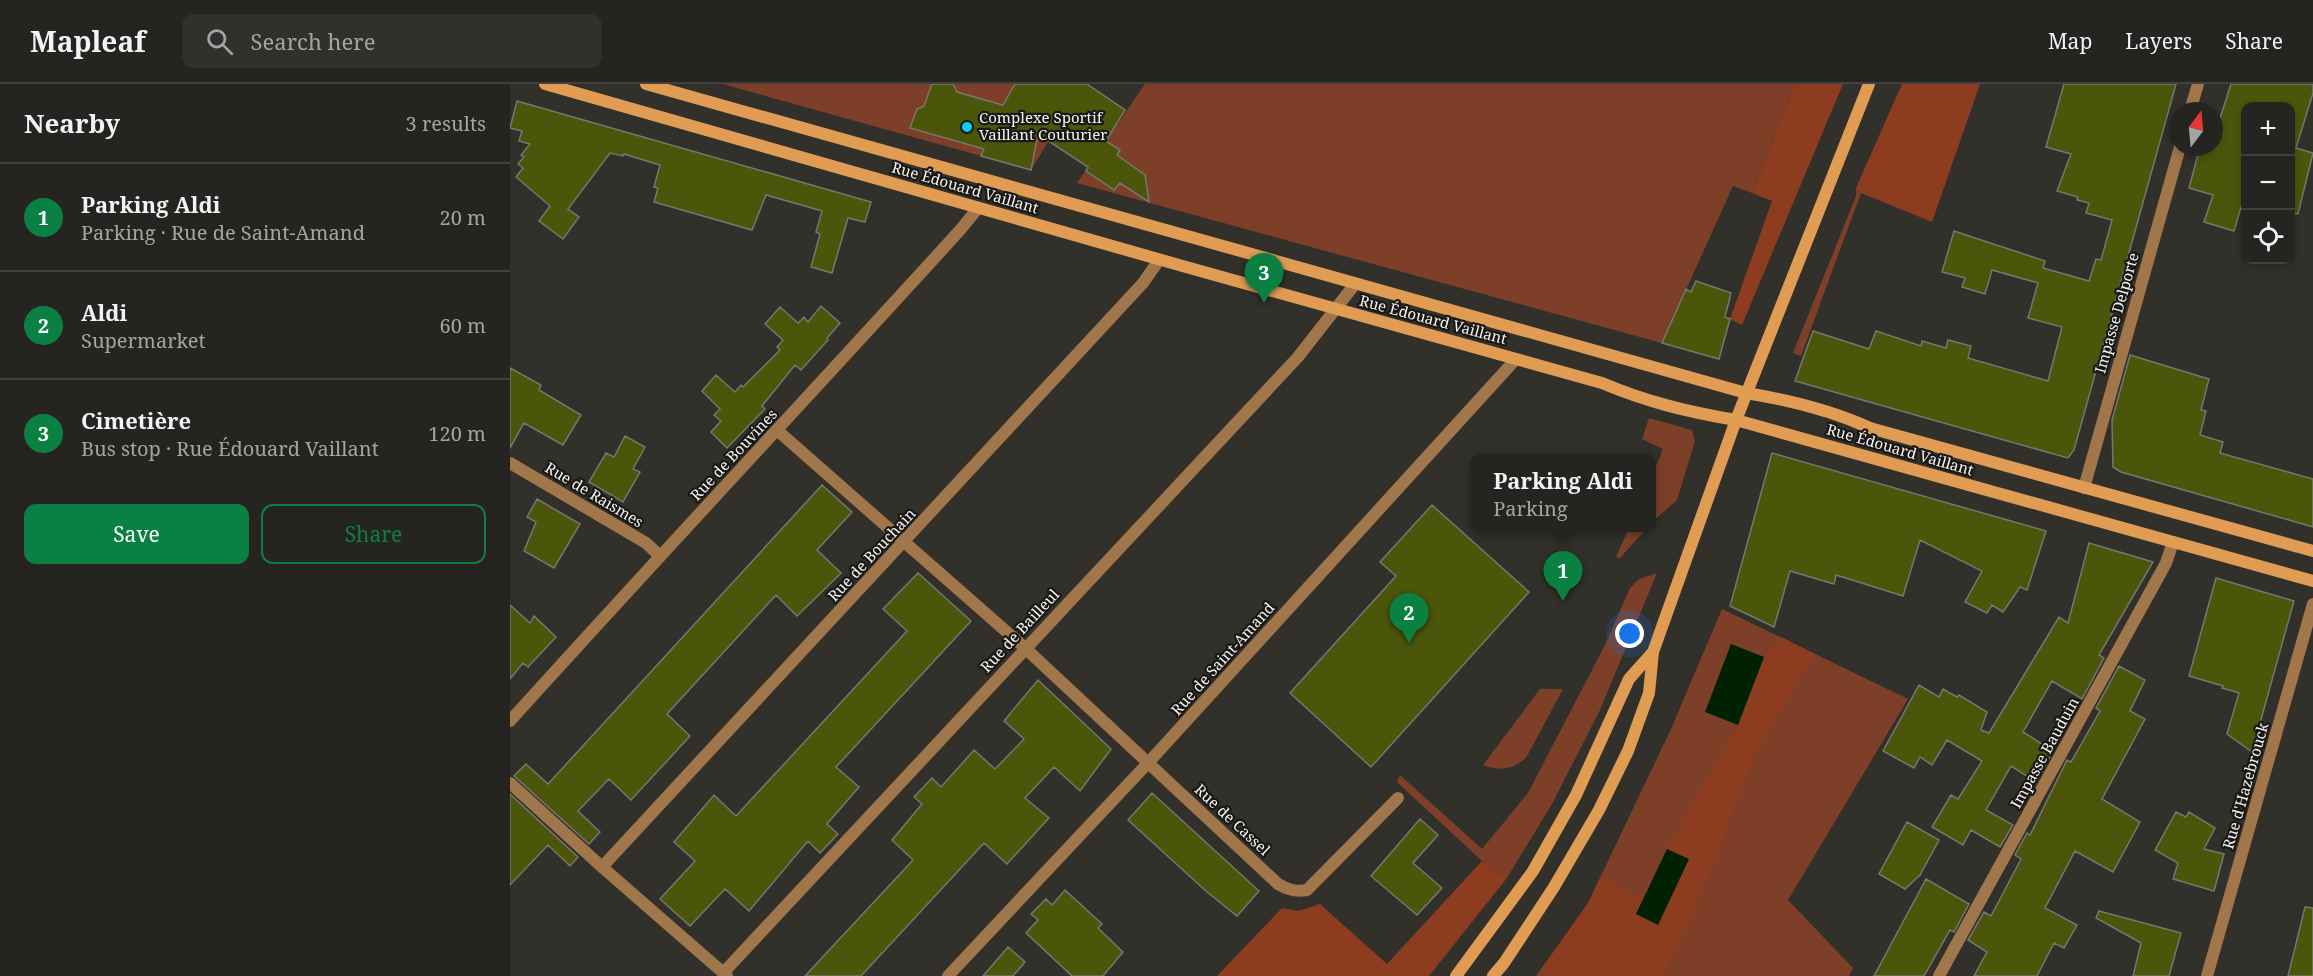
<!DOCTYPE html>
<html lang="en">
<head>
<meta charset="utf-8">
<style>
  :root { --surface:#262420; --page:#32302d; --text:#f1f3f6; --muted:#a4a4a5; --line:#42413e; --accent:#0b8043 }
  body { margin:0; font-family:"Noto Serif",serif; background:var(--page); color:var(--text) }
  .controls { position:absolute; right:18px; top:18px; display:grid; overflow:hidden; border-radius:12px; box-shadow:0 3px 9px #0003 }
  .controls button { width:54px; height:54px; display:grid; place-items:center; padding:0; border:0; border-bottom:2px solid var(--line); background:var(--surface); color:var(--text); font:30px sans-serif }
  .compass { position:absolute; left:1659px; top:18px; width:54px; height:54px; border-radius:50%; background:var(--surface); box-shadow:0 3px 9px #0003; rotate:16deg }
  .you { position:absolute; left:1120px; top:550px; width:21px; height:21px; margin:-15px; border:4px solid #fff; border-radius:50%; background:#1a73e8; box-shadow:0 0 0 9px #1a73e833 }
  .badge { display:grid; place-items:center; width:39px; height:39px; border-radius:50%; background:var(--accent); color:#fff; font-size:20px; font-weight:700 }
  .pin { position:absolute; translate:-50% -50px; filter:drop-shadow(0 2px 3px #0008) }
  .pin::after { content:''; position:absolute; top:32px; width:21px; height:18px; background:inherit; clip-path:polygon(0 0,100% 0,50% 100%) }
  .popup { position:absolute; left:960px; top:370px; width:186px; height:78px; box-sizing:border-box; display:grid; place-content:center; border-radius:12px; background:var(--surface); filter:drop-shadow(0 2px 4px #0005); font-size:20px; white-space:nowrap; color:var(--muted) }
  .popup b { font-size:22px; color:var(--text) }
  .popup::after { content:''; position:absolute; left:50%; top:100%; margin-left:-12px; border:12px solid transparent; border-top-color:var(--surface) }
  .list { margin:0; padding:0; list-style:none }
  h2 { display:flex; justify-content:space-between; align-items:center; height:78px; margin:0; padding:0 24px; font-size:26px }
  h2 small { font-size:20px; font-weight:400; color:var(--muted) }
  .list li { display:grid; grid-template-columns:39px 1fr auto; gap:18px; align-items:center; box-sizing:border-box; height:108px; padding:0 24px; border-top:2px solid var(--line) }
  .list b { display:block; font-size:22px; white-space:nowrap }
  .list p { margin:0; font-size:20px; white-space:nowrap; color:var(--muted) }
  .list em { font-size:20px; font-style:normal; color:var(--muted) }
  .actions { display:flex; gap:12px; padding:18px 24px }
  .actions a { flex:1; padding:14px 0; border:2px solid var(--accent); border-radius:12px; text-align:center; font-size:21px; color:var(--accent) }
  .actions .main { background:var(--accent); color:#fff }
  .icon { flex:none; width:33px; height:33px; fill:none; stroke:currentColor; stroke-width:2; stroke-linecap:round; stroke-linejoin:round }
  .map { position:relative; flex:none; width:1803px; height:892px; overflow:hidden }
  header { display:flex; align-items:center; gap:36px; box-sizing:border-box; height:84px; padding:0 30px; background:var(--surface); border-bottom:2px solid var(--line) }
  header strong { font-size:28px }
  nav { display:flex; gap:33px; margin-inline-start:auto; font-size:21px }
  .search { width:420px; height:54px; background:var(--page); display:flex; align-items:center; gap:15px; box-sizing:border-box; padding:0 21px; border-radius:12px; color:var(--muted); font-size:22px }
  main { display:flex }
  aside { flex:1; background:var(--surface) }
  .map>svg:first-child { display:block }
  .green { fill:#7e3f29 }
  .forest { fill:#8d3c20 }
  .water { fill:#002102 }
  .building { fill:#4b560b; stroke:#757770; stroke-width:1.5 }
  .lines { fill:none; stroke-linecap:round; stroke-linejoin:round }
  .street { stroke:#a1764b; stroke-width:12 }
  .secondary { stroke:#e19c54; stroke-width:12 }
  .poi-dot { fill:#10cafa; stroke:#191815; stroke-width:2 }
  .labels { text-anchor:middle; stroke-width:4.5; stroke-linejoin:round; paint-order:stroke }
  .poi-label { font-size:15px; fill:#f5f4f0; stroke:#191815; text-anchor:start }
  .street-label { font-size:15px; fill:#f5f4f0; stroke:#191815 }
</style>
</head>
<body>
<header>
<strong>Mapleaf</strong>
<div class="search"><svg class="icon" aria-label="search" viewBox="0 0 24 24"><circle cx="10" cy="10" r="6"/><path d="M15 15l6 6"/></svg>Search here</div>
<nav><a>Map</a><a>Layers</a><a>Share</a></nav>
</header>
<main>
<aside>
<h2>Nearby<small>3 results</small></h2>
<ul class="list">
<li><span class="badge">1</span><div><b>Parking Aldi</b><p>Parking · Rue de Saint-Amand</p></div><em>20 m</em></li>
<li><span class="badge">2</span><div><b>Aldi</b><p>Supermarket</p></div><em>60 m</em></li>
<li><span class="badge">3</span><div><b>Cimetière</b><p>Bus stop · Rue Édouard Vaillant</p></div><em>120 m</em></li>
</ul>
<div class="actions"><a class="main">Save</a><a>Share</a></div>
</aside>
<div class="map">
<svg width="1803" height="892" viewBox="0 0 1803 892">
  <rect width="100%" height="100%" fill="#32302a"/>
  <!-- green -->
  <path class="green" d="M213,0h360l-52,86z
    M635,0h650l-43,109 -19,-7 -71,157 -585,-160z
    M1346,104l5,5 -60,163 -8,-3 63,-157z
    M1139,334l43,12 3,11 -18,59 -25,22v-46l11,-27 -21,-10z
    M1119,444h18l-27,30 -4,-1z
    M1147,489l-57,137 -48,94 -45,74 -25,-17 -85,-79 3,-7 82,74 46,-56 77,-148 25,-57 9,-9z
    M1212,525l186,90 -120,201 65,68 -4,8h-313l52,-73 83,-174z
    M1030,605h23l-37,69c-14,11 -25,14 -43,7z"/>
  <!-- forest -->
  <path class="forest" d="M1285,0h48l-101,241 -12,-6 42,-118 -20,-8z
    M1392,0h78l-48,138 -71,-29 -5,-5z
    M1271,553l34,17 -60,99 -49,129 -43,94h-116l-5,-7 46,-66 13,-27 42,23 -7,15 53,-55 -22,-10 71,-124 26,-68z
    M972,777l25,17 -78,98h-212l65,-68 16,3 22,-7 67,60z"/>
  <!-- water -->
  <path class="water" d="M1221,560l33,13 -26,68 -33,-13z
    M1157,765l22,10 -31,66 -22,-11z"/>
  <!-- building -->
  <path class="building" d="M422,0h21l4,8 46,13 12,-21h72l38,26 -19,31 14,9 -3,5 28,20 4,27 -29,-19 -6,7 -28,-19 2,-4 -50,-33 -7,36 -50,-14 3,-7 -74,-21 7,-19 7,-3z
    M1554,0h112l-102,366 -6,8 -273,-77 18,-50 56,18 7,-18 45,15 1,-5 24,7 2,-8 23,6 -3,12 80,23 14,-54 -34,-9 10,-35 -46,-13 -7,24 -23,-7 3,-9 -23,-6 12,-41 91,30 -2,7 46,13 7,-22 5,1 11,-40 -26,-7 3,-10 -12,-3 1,-3 -21,-6 14,-37 -25,-7z
    M1721,0h82v9l-17,55 17,5 -15,61 -8,-1v-107h-44v103l-5,-2 -7,24 -30,-9 9,-27 -24,-7 11,-41h14v-10z
    M7,17l354,101 -6,20 -17,-4 -16,55 -21,-6 9,-33 -4,-2 6,-21 -56,-16 -14,35 -98,-28 4,-14 -4,-1 6,-22 -36,-11 -1,2 -13,-3 -42,56 11,8 -16,22 -24,-18 11,-15 -34,-29 7,-9 -5,-4 6,-7 -3,-2 9,-11 -11,-3 3,-10 -12,-3z
    M1186,197l35,12 -6,24 5,2 -11,40 -57,-16 24,-54 5,3z
    M311,222l19,17 -13,15 1,2 -27,30 -6,-5 -33,41 3,3 -38,39 -16,-16 10,-11 -7,-6 6,-6 -18,-18 14,-16 19,17 6,-7 2,2 37,-37 -3,-3 6,-7 -18,-16 15,-17 18,16 6,-6 4,5z
    M1620,271l79,24 -8,31 5,1 -6,24 23,7 -3,11 93,26v48l-192,-55 -8,-5 -1,-47z
    M0,284l31,17 -2,5 42,25 -18,30 -39,-22 -14,25z
    M115,352l20,11 -12,22 7,3 -17,30 -34,-20 17,-29 8,4z
    M1262,369l274,78 -19,59 -7,-3 -17,25 -11,-7 -5,8 -22,-11 17,-31 -62,-31 -17,56 -67,-21 -2,9 -44,-13 -16,56 -44,-21z
    M312,401l30,27 -35,38 24,23 -44,43 -21,-21 -109,119 23,22 -59,64 -22,-21 -31,32 22,21 -11,12 -75,-68 12,-12 22,20z
    M27,415l43,25 -26,44 -30,-17 12,-29 -9,-5z
    M922,421l97,87 -158,175 -81,-74 106,-117 -16,-14z
    M1579,459l64,19 -54,93 5,3 -22,41 -30,-18 -29,51 30,19 -17,31 -25,-16 -25,44 27,15 -13,22 -29,-17 -8,15 -31,-18 19,-32 7,4 24,-38 -35,-21 -15,25 -12,-8 -6,11 -31,-17 36,-66 20,12 4,-8 14,8 2,-2 28,17 -6,18 8,3 70,-116 9,6z
    M408,489l53,48 -135,146 23,20 -32,37 11,10 -18,19 -12,-12 -59,70 -24,-22 -35,37 -30,-27 35,-38 -21,-19 40,-47 22,21 171,-185 -24,-22z
    M1706,494l78,23 -42,151 -25,-18 12,-41 -17,-5 1,-2 -34,-10z
    M0,521l20,18 4,-7 22,21 -28,30 -5,-4 -13,16z
    M1609,582l26,14 -15,31 15,8 -43,80 38,23 -27,50 -38,-21 -30,57 32,17 -13,23 -10,-5 -17,33h-63l13,-24 -19,-12 16,-28 7,4 30,-57 -6,-4 12,-22 3,2 37,-75 4,2 29,-51 -4,-3z
    M528,596l73,69 -31,42 -26,-24 -29,31 24,20 -42,46 -23,-21 -123,133h-56l108,-116 -21,-20 30,-36 -8,-7 18,-19 9,9 33,-37 21,19 29,-30 -20,-18z
    M642,709l107,98 -22,25 -30,-24 -79,-72z
    M0,710l68,63 -8,9 -22,-21 -38,40z
    M1666,728l10,5 3,-5 26,16 -11,21 20,5 -10,37 -41,-12 5,-16 -23,-13z
    M910,735l18,16 -25,28 29,25 -25,27 -46,-39z
    M1397,738l32,18 -19,35 -15,14 -26,-15z
    M1416,795l43,25 -15,28 -4,-2 -26,46h-50z
    M555,806l37,34 -4,4 25,24 -20,24h-31l-46,-43 12,-13 -7,-6 15,-15 6,6z
    M1795,823l8,1v68h-25z
    M1589,827l82,22 -12,43h-36l8,-33 -45,-25z
    M498,863l17,15 -12,14h-30z"/>
  <g class="lines">
    <!-- street -->
    <path class="street" d="M1680,27l8,-27
      M268,347l247,217 253,236c10,6 18,8 29,6l91,-92
      M0,379l136,80 14,13
      M1574,404l96,-341
      M0,637c149,-165 301,-327 451,-492l17,-21
      M0,699l92,84 125,109
      M92,783l541,-584 16,-23
      M214,888l574,-615 57,-73
      M438,892l200,-213 368,-404
      M1429,892l227,-413 7,-21
      M1697,892l106,-372"/>
    <!-- secondary -->
    <path class="secondary" d="M35,0l634,181 423,118c45,19 86,29 134,37l577,161
      M136,0l1100,309c43,7 84,17 124,35l443,123
      M946,892l77,-105 43,-76 53,-116 24,-27
      M983,892l11,-13 50,-76 45,-77 29,-59 21,-58 4,-41 83,-232 133,-336"/>
  </g>
  <!-- markers -->
  <circle class="poi-dot" cx="457" cy="43" r="6"/>
  <g class="labels">
    <!-- poi labels -->
    <g class="poi-label">
      <text x="469" y="39">Complexe Sportif<tspan x="469" dy="17">Vaillant Couturier</tspan></text>
    </g>
    <!-- street labels -->
    <g class="street-label">
      <text transform="translate(455 104) rotate(16)" y="5">Rue Édouard Vaillant</text>
      <text transform="translate(1607 229) rotate(-74)" y="5">Impasse Delporte</text>
      <text transform="translate(923 236) rotate(15)" y="5">Rue Édouard Vaillant</text>
      <text transform="translate(1390 366) rotate(16)" y="5">Rue Édouard Vaillant</text>
      <text transform="translate(224 371) rotate(-47)" y="5">Rue de Bouvines</text>
      <text transform="translate(84 411) rotate(31)" y="5">Rue de Raismes</text>
      <text transform="translate(362 471) rotate(-47)" y="5">Rue de Bouchain</text>
      <text transform="translate(510 547) rotate(-47)" y="5">Rue de Bailleul</text>
      <text transform="translate(713 575) rotate(-48)" y="5">Rue de Saint-Amand</text>
      <text transform="translate(1535 669) rotate(-61)" y="5">Impasse Bauduin</text>
      <text transform="translate(1736 702) rotate(-74)" y="5">Rue d'Hazebrouck</text>
      <text transform="translate(722 736) rotate(43)" y="5">Rue de Cassel</text>
    </g>
  </g>
</svg>
<div class="controls">
<button>+</button>
<button>−</button>
<button><svg class="icon" aria-label="locate" viewBox="0 0 24 24"><circle cx="12" cy="12" r="6"/><path d="M12 2v4M12 18v4M2 12h4M18 12h4"/></svg></button>
</div>
<svg class="compass" viewBox="-18 -18 36 36"><path d="M0-13l5 13h-10z" fill="#e53935"/><path d="M0 13l5-13h-10z" fill="#a4a4a5"/></svg>
<div class="you"></div>
<div class="pin badge" style="left:1053px;top:517px">1</div>
<div class="popup"><b>Parking Aldi</b>Parking</div>
<div class="pin badge" style="left:899px;top:559px">2</div>
<div class="pin badge" style="left:754px;top:219px">3</div>
</div>
</main>
</body>
</html>
